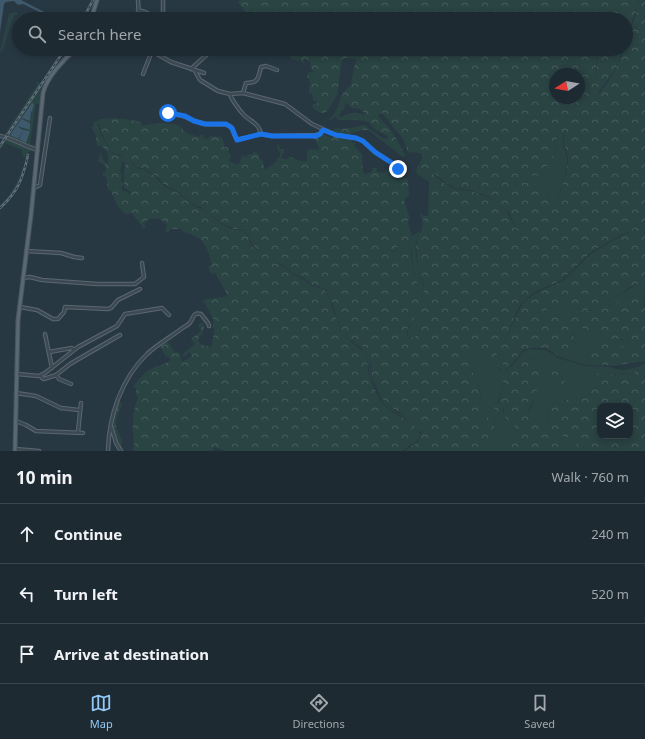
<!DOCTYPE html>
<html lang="en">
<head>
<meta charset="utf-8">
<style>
  :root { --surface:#1e2a32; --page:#2b363e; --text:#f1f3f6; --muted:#a1a7ac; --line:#3c464d; --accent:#93c9f8 }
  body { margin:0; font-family:"Noto Sans",sans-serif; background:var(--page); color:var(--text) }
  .controls { position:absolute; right:12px; bottom:12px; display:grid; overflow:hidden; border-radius:8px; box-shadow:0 2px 6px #0003 }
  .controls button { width:36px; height:36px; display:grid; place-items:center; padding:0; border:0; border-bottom:1px solid var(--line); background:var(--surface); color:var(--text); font:20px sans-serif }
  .compass { position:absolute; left:549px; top:68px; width:36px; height:36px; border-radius:50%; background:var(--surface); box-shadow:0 2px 6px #0003; rotate:259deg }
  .stop { position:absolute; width:12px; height:12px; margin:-9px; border:3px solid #1a73e8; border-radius:50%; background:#fff }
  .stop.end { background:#1a73e8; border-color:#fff; box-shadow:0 1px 4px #0008 }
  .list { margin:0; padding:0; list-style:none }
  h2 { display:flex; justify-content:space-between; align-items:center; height:52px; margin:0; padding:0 16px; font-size:17px }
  h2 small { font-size:13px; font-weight:400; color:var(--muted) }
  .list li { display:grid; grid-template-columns:26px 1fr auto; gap:12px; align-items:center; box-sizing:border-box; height:60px; padding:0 16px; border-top:1px solid var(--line) }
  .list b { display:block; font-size:15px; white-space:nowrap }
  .list em { font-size:13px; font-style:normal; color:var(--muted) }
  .icon { flex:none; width:22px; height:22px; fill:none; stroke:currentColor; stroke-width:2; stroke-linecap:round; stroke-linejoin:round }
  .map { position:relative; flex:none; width:645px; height:451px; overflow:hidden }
  .search { position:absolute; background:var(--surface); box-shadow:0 2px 6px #0003; left:12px; right:12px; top:12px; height:44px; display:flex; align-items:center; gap:10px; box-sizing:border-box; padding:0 14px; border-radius:22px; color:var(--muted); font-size:15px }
  .sheet { height:232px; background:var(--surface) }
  nav { display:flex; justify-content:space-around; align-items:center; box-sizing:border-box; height:56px; border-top:1px solid var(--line); background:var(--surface); font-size:11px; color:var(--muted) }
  nav a { display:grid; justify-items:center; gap:2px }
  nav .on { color:var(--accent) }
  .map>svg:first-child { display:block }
  .grass { fill:#2a4443; fill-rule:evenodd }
  .forest { fill:url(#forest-crowns); fill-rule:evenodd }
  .water { fill:#3e586c }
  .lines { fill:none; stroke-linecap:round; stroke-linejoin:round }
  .minor-casing { stroke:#5a6770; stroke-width:4.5 }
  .major-casing { stroke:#49555f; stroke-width:5 }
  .minor { stroke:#3c4953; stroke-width:2.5 }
  .major { stroke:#5a6873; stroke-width:3 }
  .rail-casing { stroke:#5e6e7a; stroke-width:2.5 }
  .rail { stroke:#202e39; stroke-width:1; stroke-dasharray:3; stroke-linecap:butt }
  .route { stroke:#1a73e8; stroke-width:5 }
</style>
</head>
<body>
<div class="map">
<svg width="645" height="451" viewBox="0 0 645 451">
  <defs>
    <pattern id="forest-crowns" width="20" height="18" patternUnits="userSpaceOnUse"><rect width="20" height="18" fill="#2a4443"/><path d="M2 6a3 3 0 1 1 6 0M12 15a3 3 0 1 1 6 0" fill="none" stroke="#475d5d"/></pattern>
  </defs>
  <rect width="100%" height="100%" fill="#283843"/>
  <!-- grass -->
  <path class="grass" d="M15,12l3,1 -1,2h-3l-12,37h-2l9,-38z
    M36,82l5,1 -35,53 -2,-1 33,-50z
    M42,84l2,1 -3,7 -5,56 -1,1 -27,-12zM36,104h3l-4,41 -5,-1zM21,119l9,4v7l-12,-5 -1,1 6,3 -5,10 -7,-4z
    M560,131l4,4c-4,9 4,18 3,27 -1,14 -6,27 -11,40l-4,-8 -2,-1 -11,-2 -12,-11 -1,3 -5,3h-3l-2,-6 4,-1 1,-3 5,-2 7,2 1,-1 4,1 6,-6 1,-4 3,-1v4l8,2 -2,-3 2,-5 -4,2 -2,-3 6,-10 -1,-9z
    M6,138l25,12 -1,2h-2c-6,27 -8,35 -28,55v-2c11,-11 18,-22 22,-37h2l2,-11h-2l-2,-4v-3l-17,-7 -5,7v-2z
    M422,230c-12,11 -4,36 0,50 1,3 2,5 2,9 0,15 -2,31 -5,46l-11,4v-10l4,-10 3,-46 -2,-3 -2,-25 -19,7 -1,-2 21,-11v-3z
    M643,282l2,1 -1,25 -3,-2 2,-4 -9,-6 -9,2 -19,10 -13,3 -16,-1 -17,4 -12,5h-10l-7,-4 1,-2c9,1 22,-7 30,-10l3,3c7,-2 12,3 19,4 7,1 15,-3 22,-6l1,-3c13,-6 23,-14 36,-19z
    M580,327l6,3 14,1 7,8 13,1 5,-1 13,2h7v2l-10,1 -1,4 -12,1 -2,-6 -13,-2 -17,6 -3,2 2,2 -3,5 4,6 4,2 15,2 -23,-1 -24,-7c6,-5 10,-7 14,-15l-3,-2 -2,-5z
    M354,337c4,4 10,8 13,13 4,7 2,14 4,22 2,11 10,24 17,33 7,9 33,16 35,29l-16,-14 -18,-11 -5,-5 -14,-28 -3,-19 -6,-9 -9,-7z
    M471,347h2l1,5 12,3h10l2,-3 1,1 -1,5 5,2v6l-6,3 1,2 5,-3 -1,4 1,4 -4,5h4l1,2 -10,30 -7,5 -1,5 -4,2h-1c-3,-9 3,-18 1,-27 -1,-7 -6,-12 -4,-19 -7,-8 -14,-22 -7,-32z
    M529,349l17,1 15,9 25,7 23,1 7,2 8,1 14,-3 7,-4v4l-10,4v3l-4,2c-7,-5 -10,-2 -17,-2 -4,0 -8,-2 -13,-2l-3,6v7l-7,5 -1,3 -11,7h-13l-15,5 -4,8c0,1 2,6 2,7 -1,7 -13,6 -17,3 -3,-3 -3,-6 -4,-10l7,-14 3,-16 8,-5 3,2 14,-3 -4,-2 1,-2 -14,-3 -16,-12h-12l5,-6z
    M504,405l-1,5 2,10 10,6 3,12 -9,10 1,3h-15l-10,-9 3,-1 1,-4 4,-5 2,-13z
    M553,435c7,0 18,1 22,7 2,2 2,6 3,9h-14l-1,-11 -11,-4z
    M611,447l14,2 20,-2v4h-52l3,-2z"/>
  <!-- forest -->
  <path class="forest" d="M241,0h155l3,4 -2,-4h241v7l-5,11 -7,22v-21h-382l2,-6 -8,-11z
    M639,0h6v221l-6,3 -11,9 -6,1 -31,18 -29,28 -25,11 -13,9 -4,5 -6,13 -10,26 14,-32 6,-11 14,-9 25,-11 29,-28 30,-18 7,-2 10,-9 6,-2v61c-12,-1 -27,13 -38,18l-1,3c-7,3 -15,7 -23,6 -7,-2 -12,-6 -19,-4l-2,-3c-8,3 -22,11 -30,10l-1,2 6,2 1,2h10l12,-5 17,-4 16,1 13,-3 19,-10 10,-2 8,4 -2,6 4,2v33h-7l-13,-2 -12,1 -6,-1 -7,-8 -14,-1 -6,-3 -9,8 3,2 -1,4 3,3c-4,7 -7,9 -14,14l-16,-10h-17l-7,3 -10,13 -6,5v1l7,-5 5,-7c16,-1 16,4 28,12h13v5l6,5c-6,15 -12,2 -19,-1 -10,4 -8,7 -10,17 -2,6 -8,11 -8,17 0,14 21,16 21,6 0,-2 -1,-4 -2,-6l4,-8 15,-5h13l11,-7 1,-3 7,-5v-7l-1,-4c7,-4 8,-1 15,0 8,2 10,-4 19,2l4,-2v-3l10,-4v80l-14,3 -20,-3 -15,2 -3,2h-15c-1,-3 -1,-7 -3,-9 -4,-6 -15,-7 -22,-7l-1,1 11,4 3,7 -2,4h-54l-1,-3 9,-10 -3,-12c-10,-3 -12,-11 -11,-21l-9,14 -2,13 -4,5 -1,4 -3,1 10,9h-91l15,-10 2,-8 2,1v-3l-19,-16 -15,-9 -7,-8 -10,-22 -2,-17 -3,-8 -12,-13h-2l-1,3c-11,-7 -15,-24 -19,-36 -1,-5 -5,-9 -6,-15l-9,-4 -6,-1 -7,-6 -12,-6 -8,-7 -15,-6 -11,-8 -6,-7 -8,-15 -11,-1 -13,-6 -20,-16 -7,-2 -16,-13 -14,-7 -6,-8 -5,-3 -8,-5 -9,-2 -4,-5 -7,-2 -4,-5 -10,-3 -10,-21 -3,-11c10,-4 35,0 43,2l1,4 17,-3 16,1 6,3c4,7 11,8 18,10l1,-2h3v3l5,1 2,-3 11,1 4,7 -1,1v2h3l2,3 -1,3 3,2 -2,6 9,4 5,-10 4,3v-3l5,-1 2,-2 5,2v4l3,2 3,10 12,-9 -1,-1 3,-2 2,-6 -3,-1 -1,-7h1l2,5 5,1 -4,7 3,2h4l1,-3c7,3 9,6 18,5v-8l2,-4 11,1 -4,-9 -5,-5h8l3,-2 10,4 2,-2 26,4v1l-7,-1 -4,2 7,1 -2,2 9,11 -1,2 1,15 3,2 1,-2h4l2,-5h4v4l8,1 2,-4 6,-3 5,5 -4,3 3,7 5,-6 6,5 1,15 -5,5 6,19 -3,2 5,15v3l-21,11 1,2 19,-7c0,8 0,17 2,25 4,11 7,24 7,36 -1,13 -17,16 -12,33l11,-4 5,-49 -6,-21 -2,-18 2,-11 4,-6 1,-11 -2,-1 -1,-5 4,3h4l1,-35 4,-7 12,10 10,5 16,2 16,6 12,6 7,7 14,26 -11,-24 -10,-9 -12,-7 -16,-6 -16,-2 -9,-5 -12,-10 -6,8 -11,-7 -1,-5 6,-10v-4l-2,-2 -12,-1 -4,-12 -22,-27 -4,3c4,6 8,8 12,13 4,5 12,20 15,26l-2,2 -35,-27h-6l-15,5 -15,-4 3,-3c9,2 20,-1 29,-3l20,14 5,-1 -2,-3c-7,-2 -14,-6 -18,-13l-11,-2h-20l-2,-4 -7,5v-2c14,-11 6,-22 22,-34l3,-18 3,-7 -1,-1 -12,-1 -2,2 -5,35 -9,15 -3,3h-5l-8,-6 1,-3 5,-1 -3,-3 -1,1 -2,-3 1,-2 -1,-2h-3v-7l2,-3 -4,-8 2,-4h5l-4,-5 1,-4 -5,-4 -2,1v2l-2,1 -2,-4 -2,2 -7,-2 -2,-4 -9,-6h317l-2,45 3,-45h25l-7,19 -21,29c14,-13 23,-30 29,-48h2c0,-17 12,-32 13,-49zM555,74h24v24h-24zM346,102l6,6 8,1 5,4 -1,2c-9,-4 -15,-2 -24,3l-1,-2 2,-5h2zM560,131l5,4c-4,8 3,15 3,24 0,12 -7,32 -12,43l-4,-8 -2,-1 -11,-2 -13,-12v4l-4,-1 -1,1 1,2 -1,1h-3l-2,-6 2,-1 1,1 2,-4 7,-1 2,2 4,-2 5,1 6,-6v-4h3v3l5,1 1,2 2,1 -2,-5 5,-4v-2l-6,1 -1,2 -2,-3 6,-10 -1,-9zM473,347l1,5c7,1 17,7 21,6l3,-6 1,1 -1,6 5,1v6h-5l-2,5 6,-3 1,2 -3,4 3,2 -2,1 -3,-1 -2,3 3,2h4l1,2 -5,19 -4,3 -1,8 -1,1 -2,-1 -4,3v2l-2,1 1,4 -4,2h-1v-3l-1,-1 2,-10v-13l-5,-14 1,-8 -6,-4 -4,-16h3l-1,-3h-1v-3zM600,406h30v30h-30z
    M97,121l3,11 11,21 10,3 4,4 6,2 5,6 8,2 11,6 8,10 15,7 16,13 10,4 16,13 13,7 12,1 7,15 7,6 11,8 15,7 8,7 11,6 8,6 12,3c7,8 8,19 12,28 2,7 6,13 10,19 6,9 17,11 21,22 1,4 0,8 1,12 2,10 9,26 15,34 8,11 34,17 37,31l-2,5 -16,11h-177l-11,-4 -1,4h-79l-1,-2c2,-6 0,-10 0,-16 -1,-13 1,-25 5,-36l-3,-5 2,-3 -4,-3 14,-15 11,-6 2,1 11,-6 -3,-4 -2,1 -6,-11 7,-5 8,12 4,-2 3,11 10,-6 -2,-4 -7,5 -1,-2 13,-11 -4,-5 10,-8 -3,-6 5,-3c3,8 -1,12 -5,17 1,7 8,7 13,8l4,-18 -3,-1 2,-8 -11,-20 25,-4 -13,-23 -4,1 -3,-8 4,-1c-5,-20 -8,-28 -29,-33l-1,-3h-12l-2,4 -3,-2 2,-5c-4,-7 -10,-9 -18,-7l-5,5 2,3 -2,2 -12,-16 -7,1 -8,-9 -6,-14 -3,-1 -2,-14h-3v-3l3,-1 -1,-7 -7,-4 3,-10 1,7 5,6h1v-11l-7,-8 -2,2 -2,-2 -2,-12 -4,-6 2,-1 1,-4zM122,161l4,2c-3,7 -2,15 -2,24l1,1 6,4 -2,3 -2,-3 -4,-1 -2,-3 2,-5 -2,-2 1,-5 -2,-4z
    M607,341l13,2 2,1 1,5 10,-1 2,-4 10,-1v18l-33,5c-6,-2 -15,0 -20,-3 -2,-1 -4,-5 -6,-7l3,-5 -2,-2 3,-2v-3l1,-1h9z
    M118,402l4,2 -6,17v5l6,15 -1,8c-10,-19 -10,-27 -3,-47z"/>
  <!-- water -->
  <path class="water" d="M0,0h21l37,19h-4l-31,-15 -5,1 -4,-4 -8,1 -2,2 -4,28z
    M32,103l2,1 -2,8 -2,-1 1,1 -1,9 -8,-3v1l8,4v7l-13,-4 6,4 7,1 -4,12 -7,-4 4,-8 -5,8 -8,-4z"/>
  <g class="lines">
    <defs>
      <path id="minor" d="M138,0l1,19
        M138,10l7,2 14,7
        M163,19v-19
        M148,49l23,13 33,11
        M191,69l22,-20
        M195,71l5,9 18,11 12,3 13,-1 42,11 27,20 24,11 20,3 7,3 12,11 17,11 8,9
        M143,74l9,-23
        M243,93l3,-10c13,0 12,-5 15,-16l5,-1 11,4
        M230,94c1,5 10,17 14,21 7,7 15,8 17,19
        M165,113c16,-1 25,8 40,11 5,1 21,-1 25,2 3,3 4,10 7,14l24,-6 11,2 44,-1 4,-1 3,-4
        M0,136c13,2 25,11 38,14
        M34,188l6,-3 10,-67
        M26,251l35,2 13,4 8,1
        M23,278l7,-1 12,3 55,4h38l9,-7 -2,-14
        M20,307l17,3 16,9h5l6,-7 1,-5 43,2 3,-1 7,-8 22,-11
        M45,334l7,34
        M49,352l23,-4 2,2
        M17,374l22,2 6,-3 33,-26 39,-21 8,-12 37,-6 7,7
        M41,375l1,3 2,1 12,-4 14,-11 50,-29
        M56,375l3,4 12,5
        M16,393l20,3 25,12 18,2
        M16,421l10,4 10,6 47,2
        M112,429l4,14 5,8
        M78,432l3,-29
        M15,449l24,2
        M108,451c1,-35 13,-72 39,-97 11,-10 25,-18 37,-27 3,-2 6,-3 7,-6 3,-5 3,-9 10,-7l7,9 1,3"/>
      <path id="major" d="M91,19l6,-19
        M15,451l3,-131 13,-105 12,-122c4,-16 21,-34 33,-44"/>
    </defs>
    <!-- minor casing -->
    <use href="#minor" class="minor-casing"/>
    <!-- major casing -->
    <use href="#major" class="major-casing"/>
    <!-- minor -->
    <use href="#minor" class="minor"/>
    <!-- major -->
    <use href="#major" class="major"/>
    <defs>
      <path id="rail" d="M83,19l10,-19
        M0,146l65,-97
        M0,208c18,-16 23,-30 28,-53"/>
    </defs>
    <!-- rail casing -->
    <use href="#rail" class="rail-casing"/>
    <!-- rail -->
    <use href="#rail" class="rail"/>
  </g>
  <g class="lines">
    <!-- route -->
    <path class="route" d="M168,113l17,3 9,5 11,3h21l6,4 5,12 24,-6 11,2h44l4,-2 3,-4 13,5 20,3 7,3 12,11 17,11 6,6"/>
  </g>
</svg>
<div class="controls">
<button><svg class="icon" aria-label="layers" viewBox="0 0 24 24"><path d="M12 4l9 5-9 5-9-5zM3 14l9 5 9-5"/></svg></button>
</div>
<svg class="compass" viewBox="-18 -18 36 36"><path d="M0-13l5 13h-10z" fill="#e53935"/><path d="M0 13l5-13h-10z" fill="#a1a7ac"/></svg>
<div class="stop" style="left:168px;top:113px"></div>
<div class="stop end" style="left:398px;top:169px"></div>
<div class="search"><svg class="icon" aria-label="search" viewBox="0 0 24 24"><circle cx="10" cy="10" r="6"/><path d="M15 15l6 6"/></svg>Search here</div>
</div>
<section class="sheet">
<h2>10 min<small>Walk · 760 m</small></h2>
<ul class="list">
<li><svg class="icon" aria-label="ahead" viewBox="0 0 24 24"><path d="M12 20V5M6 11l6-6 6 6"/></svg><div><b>Continue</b></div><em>240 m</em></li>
<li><svg class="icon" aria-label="left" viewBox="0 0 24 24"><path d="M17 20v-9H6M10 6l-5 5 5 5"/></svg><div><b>Turn left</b></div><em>520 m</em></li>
<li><svg class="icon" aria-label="arrive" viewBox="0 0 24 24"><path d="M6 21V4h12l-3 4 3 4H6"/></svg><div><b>Arrive at destination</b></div></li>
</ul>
</section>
<nav>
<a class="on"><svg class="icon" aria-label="map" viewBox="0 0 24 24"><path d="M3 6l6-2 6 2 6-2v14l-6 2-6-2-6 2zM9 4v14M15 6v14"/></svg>Map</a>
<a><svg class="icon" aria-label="directions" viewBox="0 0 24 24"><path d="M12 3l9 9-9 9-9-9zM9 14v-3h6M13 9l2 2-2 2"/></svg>Directions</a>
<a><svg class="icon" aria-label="saved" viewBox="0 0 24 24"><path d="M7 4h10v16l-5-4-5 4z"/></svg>Saved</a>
</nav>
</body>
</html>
